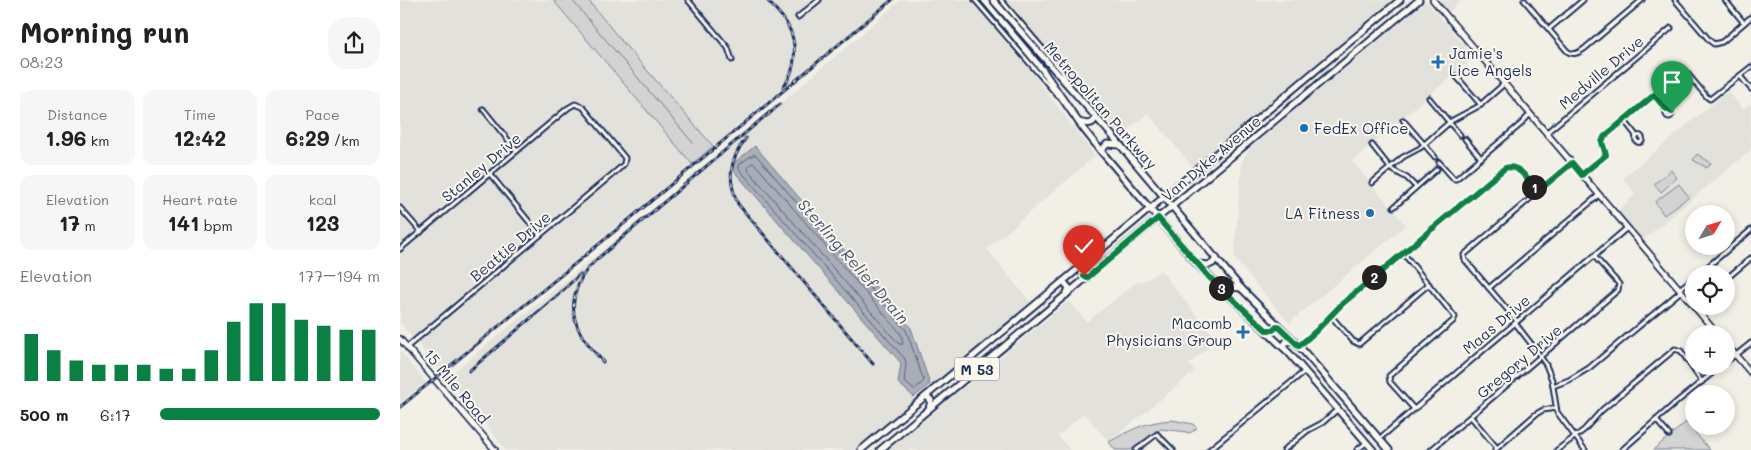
<!DOCTYPE html>
<meta charset="utf-8">
<style>
:root{--surface:#fff;--page:#f6f6f6;--text:#202124;--muted:#757577;--accent:#0b8043}
body{margin:0;font-family:Mali,sans-serif;background:var(--page);color:var(--text);height:100vh;display:flex;flex-direction:column;font-size:19px;white-space:nowrap}
*{box-sizing:border-box;margin:0}
p{font-size:16px;color:var(--muted)}
.icon{flex:none;width:28px;height:28px;fill:none;stroke:currentColor;stroke-width:2;stroke-linecap:round;stroke-linejoin:round}
.map{position:relative;flex:1;overflow:hidden}
.panel{display:flex;flex-direction:column;background:var(--surface);width:400px}
.panel>*{flex:none}
.needle{width:32px;rotate:52deg}
.tools{position:absolute;left:1285px;top:205px;display:grid;gap:10px}
.tools a{display:grid;place-items:center;width:50px;height:50px;border-radius:50%;background:var(--surface);box-shadow:0 2px 8px #0003;font-size:25px}
.pin{position:absolute;display:grid;place-items:center;width:42px;height:42px;color:#fff;margin:-51px -21px;border-radius:50% 50% 50% 0;rotate:-45deg;box-shadow:0 0 5px #0007}
.pin .icon{rotate:45deg}
.km{position:absolute;width:25px;height:25px;margin:-12px;border-radius:50%;background:#222;color:#fff;font-size:14px;line-height:25px;text-align:center}
.round{display:grid;place-items:center;flex:none;width:52px;height:52px;border-radius:20px;background:var(--page)}
.summary{display:flex;align-items:center;justify-content:space-between;height:85px;padding:0 20px}
h1{font-size:28px;font-weight:800;line-height:38px}
.figures{display:grid;grid-template-columns:repeat(3,1fr);gap:8px;height:85px;padding:5px 20px}
.figures div{display:grid;align-content:center;border-radius:12px;background:var(--page);text-align:center}
.figures b{font-size:21px;font-weight:800}
.figures small{font-size:14px;font-weight:400}
.figures p{font-size:14px}
.chart{height:140px;padding:10px 20px}
.chart p{display:flex;justify-content:space-between}
.chart svg{width:100%;height:90px;margin-top:5px;stroke:var(--accent);stroke-width:6}
ul{padding:0 20px;list-style:none;font-size:16px}
li{display:grid;grid-template-columns:80px 60px 1fr;align-items:center;height:38px}
li i{height:12px;border-radius:6px;background:var(--accent)}
main{display:flex;flex:1;min-height:0}
.map>svg:first-child{display:block}
.built{fill:#e2e1dc}
.green{fill:#d2d3d2;stroke:#768198}
.water{fill:#a9adb7;stroke:#707b93}
.lines{fill:none;stroke-linecap:round;stroke-linejoin:round}
.shore{stroke:#546182;stroke-width:1}
.stream{stroke:#707b93;stroke-width:1}
.street-casing{stroke:#1b2f5e;stroke-width:7}
.secondary-casing{stroke:#1b2f5e;stroke-width:8}
.primary-casing{stroke:#1b2f5e;stroke-width:9}
.street{stroke:#fbf7ec;stroke-width:3}
.secondary{stroke:#fbf7ec;stroke-width:4.5}
.primary{stroke:#fbf7ec;stroke-width:5}
.rail-casing{stroke:#1b2f5e;stroke-width:3}
.rail{stroke:#fbf7ec;stroke-width:1;stroke-dasharray:4;stroke-linecap:butt}
.route-casing{stroke:#fff;stroke-width:10}
.route{stroke:#0b8043;stroke-width:6}
.poi-dot{fill:#1f6fb2;stroke:#fbf7ec;stroke-width:2}
.labels{text-anchor:middle;dominant-baseline:central;stroke-width:4;stroke-linejoin:round;paint-order:stroke}
.shield{fill:#fbf7ec;stroke:#5e6b89;stroke-width:1}
.shield-label{font-size:14px;font-weight:bold;fill:#1b2f5e}
.poi-label{font-size:15px;fill:#1b2f5e;stroke:#fbf7ec;text-anchor:start}
.street-label{font-size:15px;fill:#1b2f5e;stroke:#fbf7ec}
.water-label{font-size:16px;font-style:italic;fill:#465579;stroke:#fbf7ec}
</style>
<main>
<section class="panel">
<div class="summary"><div><h1>Morning run</h1><p>08:23</p></div><a class="round"><svg class="icon" aria-label="share" viewBox="0 0 24 24"><path d="M12 15V3M7 8l5-5 5 5M5 13v7h14v-7"/></svg></a></div>
<div class="figures">
<div><p>Distance</p><b>1.96<small> km</small></b></div>
<div><p>Time</p><b>12:42</b></div>
<div><p>Pace</p><b>6:29<small> /km</small></b></div>
</div>
<div class="figures">
<div><p>Elevation</p><b>17<small> m</small></b></div>
<div><p>Heart rate</p><b>141<small> bpm</small></b></div>
<div><p>kcal</p><b>123</b></div>
</div>
<div class="chart"><p><span>Elevation</span>177–194 m</p>
<svg viewBox="0 0 160 44" preserveAspectRatio="none"><path d="M5 44V21M15 44V29M25 44V34M35 44V36M45 44V36M55 44V36M65 44V38M75 44V38M85 44V29M95 44V15M105 44V6M115 44V6M125 44V14M135 44V17M145 44V19M155 44V19"/></svg>
</div>
<ul>
<li><b>500 m</b>6:17<i style="width:100%"></i></li>
</ul>
</section>
<div class="map">
<svg width="1351" height="450" viewBox="0 0 1351 450">
<rect width="100%" height="100%" fill="#f2efe6"/>
<filter id="ink" filterUnits="userSpaceOnUse"><feTurbulence type="fractalNoise" baseFrequency=".02" numOctaves="2"/><feDisplacementMap in="SourceGraphic" scale="10" xChannelSelector="R" yChannelSelector="G"/><feConvolveMatrix kernelMatrix="1 2 1 2 8 2 1 2 1" color-interpolation-filters="sRGB"/></filter>
<g filter="url(#ink)">
<g class="built">
<path d="M0,0h153l139,164 -251,207 -41,-48z"/>
<path d="M188,0h301l-176,146 -94,-108z"/>
<path d="M501,0h69l60,70 65,86 -108,93 44,54 -177,147h-348l-59,-73 303,-247z"/>
<path d="M606,0h387l-200,167 -45,-54 -26,22z"/>
<path d="M1038,0h24l-14,12z"/>
<path d="M1026,1l48,56 -122,104 54,64 -117,98 -55,-65 8,-97 9,-14z"/>
<path d="M1328,91l15,18 8,-6v11l-1,1 1,2v33l-109,91 -25,-30 19,-17 -13,-16z"/>
<path d="M760,270l57,70 -28,24 6,7 -86,71 -25,-29 -26,23 12,14h-182l181,-149 18,21 47,-38 18,-7z"/>
<path d="M0,351l26,31 -26,21z"/>
</g>
<g class="green">
<path d="M153,0h35l31,38 94,108 -21,18z"/>
<path d="M1297,154l14,9 -4,5 -14,-8z"/>
<path d="M1271,170l6,8 -16,14 -7,-8z"/>
<path d="M1279,184l10,13 -25,18 -9,-13z"/>
<path d="M772,420l21,4 4,4 -7,5c-10,-3 -19,-2 -29,-4l-30,21h-16l-6,-8c23,-13 36,-20 63,-22z"/>
<path d="M1286,422l24,28h-57z"/>
</g>
<path class="water" d="M355,146l156,182 19,56 -16,13 -16,-14 3,-20 -168,-193 1,-7z"/>
<g class="lines">
<g class="shore">
<path d="M353,155h3l150,175 18,51 -9,8h-2l-9,-8 2,-18 -1,-4 -166,-190v-4z"/>
<path d="M352,163l3,1 136,158 10,12 2,10h-4l-151,-174v-3z"/>
</g>
<path class="stream" d="M172,0l121,143"/>
<g class="street-casing">
<g id="street">
<path d="M288,0l40,48 4,12"/>
<path d="M575,0l83,96"/>
<path d="M601,0l61,71 7,14"/>
<path d="M1124,0l43,51c6,5 11,2 17,-2l58,-49"/>
<path d="M1275,0l35,41 4,3 8,-2 29,-25"/>
<path d="M1325,0l19,23"/>
<path d="M398,17l21,-17"/>
<path d="M1149,29l34,-29"/>
<path d="M1056,76l25,29"/>
<path d="M1340,76l11,13"/>
<path d="M1254,95l11,14 1,4"/>
<path d="M1029,98l31,37"/>
<path d="M83,109l34,42"/>
<circle cx="1269" cy="114" r="3"/>
<path d="M1003,120l32,37"/>
<path d="M1224,120l11,14 1,4"/>
<path d="M1146,133l125,-105"/>
<circle cx="1239" cy="139" r="3.5"/>
<path d="M1065,139l16,19"/>
<path d="M972,145l19,24 16,9 9,9"/>
<path d="M1039,162l15,17h2l65,-55 9,-10"/>
<path d="M90,174l50,61"/>
<path d="M1182,175l24,-20 -4,-13 2,-5 77,-65h5l21,25 3,2 41,-32"/>
<path d="M972,183l31,-26 17,-9 31,-27 28,-15 25,-22"/>
<path d="M994,207l43,-38"/>
<path d="M0,208l21,24"/>
<path d="M0,249l168,-141 7,-4 8,3 42,51 -1,6 -4,4 -213,179"/>
<path d="M1003,253l52,64 -2,4 -64,55 1,6 24,27"/>
<path d="M1299,274l52,-44"/>
<path d="M1326,279l25,-21"/>
<path d="M1089,288l110,-93"/>
<path d="M1279,289l15,-11"/>
<path d="M930,315l23,26 6,3 70,-60"/>
<path d="M1117,321l-52,-61 -1,-5 108,-92"/>
<path d="M1115,323l21,27 10,15 6,15 5,32 28,38"/>
<path d="M899,346l17,-15 26,-27 163,-136c15,-5 24,14 32,24"/>
<path d="M1336,355l15,-12"/>
<path d="M1326,362l9,-7"/>
<path d="M1153,386l16,-6 20,-12 92,-77"/>
<path d="M1071,417l26,31"/>
<path d="M1256,420l13,15"/>
<path d="M979,439l248,-211"/>
<path d="M736,450l21,-16 16,16"/>
<path d="M809,450l96,-79"/>
<path d="M884,450l23,-19 15,-8 16,-14"/>
<path d="M957,450l9,-7"/>
<path d="M1031,450l187,-160 1,-6 -25,-28"/>
<path d="M1095,450l41,-36 7,-4 13,-2"/>
<path d="M1157,450l27,-20 18,-20 73,-61 6,2 21,31"/>
<path d="M1222,450l57,-50 42,-34"/>
</g>
</g>
<g class="secondary-casing">
<g id="secondary">
<path d="M1033,0l261,306"/>
<path d="M1294,306l23,28"/>
<path d="M0,339l95,111"/>
<path d="M1326,344l25,29"/>
</g>
</g>
<g class="primary-casing">
<g id="primary">
<path d="M584,0l58,69 40,58 19,24 96,113 28,28 64,61 84,97"/>
<path d="M593,0l117,133 131,155 58,58 90,104"/>
<path d="M679,122c7,2 14,4 17,-5"/>
<path d="M701,151l6,-7 13,1"/>
<path d="M798,264l11,1 4,-2 3,-6"/>
<path d="M685,265l-3,8 5,5"/>
<path d="M664,282l5,6 -3,7"/>
<path d="M825,292l5,-5 11,1"/>
<path d="M883,347l3,-5 8,-2"/>
<path d="M526,396l5,4 -2,9"/>
<path d="M461,450l539,-450"/>
<path d="M480,450l539,-450"/>
</g>
</g>
<use href="#street" class="street"/>
<use href="#secondary" class="secondary"/>
<use href="#primary" class="primary"/>
<g class="rail-casing">
<g id="rail">
<path d="M367,0c7,8 15,15 20,24 11,19 10,46 -4,63"/>
<path d="M367,116l13,-12"/>
<path d="M346,138c-17,23 -19,40 -8,66l135,160"/>
<path d="M203,362c-7,-9 -16,-18 -22,-28 -15,-26 -6,-55 15,-74l174,-148"/>
<path d="M69,371l89,-76 22,-21"/>
<path d="M0,407l226,-185 266,-222"/>
</g>
</g>
<use href="#rail" class="rail"/>
</g>
</g>
<g class="lines" filter="url(#ink)">
<g class="route-casing">
<path id="route" d="M684,276l3,2 71,-60 52,60 56,52h7l5,-4 21,20 17,-15 26,-27 163,-136c15,-5 24,14 32,24l35,-29 10,12 3,-3 21,-17 -4,-13 2,-5 50,-42 11,13 7,4"/>
</g>
<use href="#route" class="route"/>
</g>
<g class="poi-dot">
<path d="M1035.5 54.5h5v5h5v5h-5v5h-5v-5h-5v-5h5z"/>
<circle cx="904" cy="128" r="5"/>
<circle cx="970" cy="213" r="5"/>
<path d="M840.5 324.5h5v5h5v5h-5v5h-5v-5h-5v-5h5z"/>
</g>
<g class="labels">
<rect class="shield" x="554.5" y="357.5" width="45" height="23" rx="4"/>
<g class="shield-label">
<text x="577" y="369">M 53</text>
</g>
<g class="poi-label">
<text x="1049" y="53">Jamie's<tspan x="1049" dy="17">Lice Angels</tspan></text>
<text x="914" y="128">FedEx Office</text>
<text x="960" y="213" text-anchor="end">LA Fitness</text>
<text x="832" y="323" text-anchor="end">Macomb<tspan x="832" dy="17">Physicians Group</tspan></text>
</g>
<g class="street-label">
<text transform="translate(1201 72) rotate(-40)">Medville Drive</text>
<text transform="translate(701 105) rotate(49)">Metropolitan Parkway</text>
<text transform="translate(811 158) rotate(-40)">Van Dyke Avenue</text>
<text transform="translate(81 167) rotate(-40)">Stanley Drive</text>
<text transform="translate(110 246) rotate(-40)">Beattie Drive</text>
<text transform="translate(1096 324) rotate(-40)">Maas Drive</text>
<text transform="translate(1119 361) rotate(-40)">Gregory Drive</text>
<text transform="translate(57 386) rotate(50)">15 Mile Road</text>
</g>
<g class="water-label">
<text transform="translate(454 261) rotate(49)">Sterling Relief Drain</text>
</g>
</g>
</svg>
<div class="tools">
<a><svg class="needle" viewBox="-14 -14 28 28"><path d="M0-13l5 13h-10z" fill="#e53935"/><path d="M0 13l5-13h-10z" fill="#757577"/></svg></a>
<a><svg class="icon" aria-label="locate" viewBox="0 0 24 24"><circle cx="12" cy="12" r="6"/><path d="M12 2v4M12 18v4M2 12h4M18 12h4"/></svg></a>
<a>+</a>
<a>−</a>
</div>
<div class="pin" style="left:1272px;top:112px;background:#1e9e55"><svg class="icon" aria-label="arrive" viewBox="0 0 24 24"><path d="M6 21V4h12l-3 4 3 4H6"/></svg></div>
<div class="pin" style="left:684px;top:276px;background:#d93025"><svg class="icon" aria-label="check" viewBox="0 0 24 24"><path d="M5 12l5 5 9-10"/></svg></div>
<b class="km" style="left:1134px;top:187px">1</b>
<b class="km" style="left:974px;top:277px">2</b>
<b class="km" style="left:821px;top:288px">3</b>
</div>
</main>
